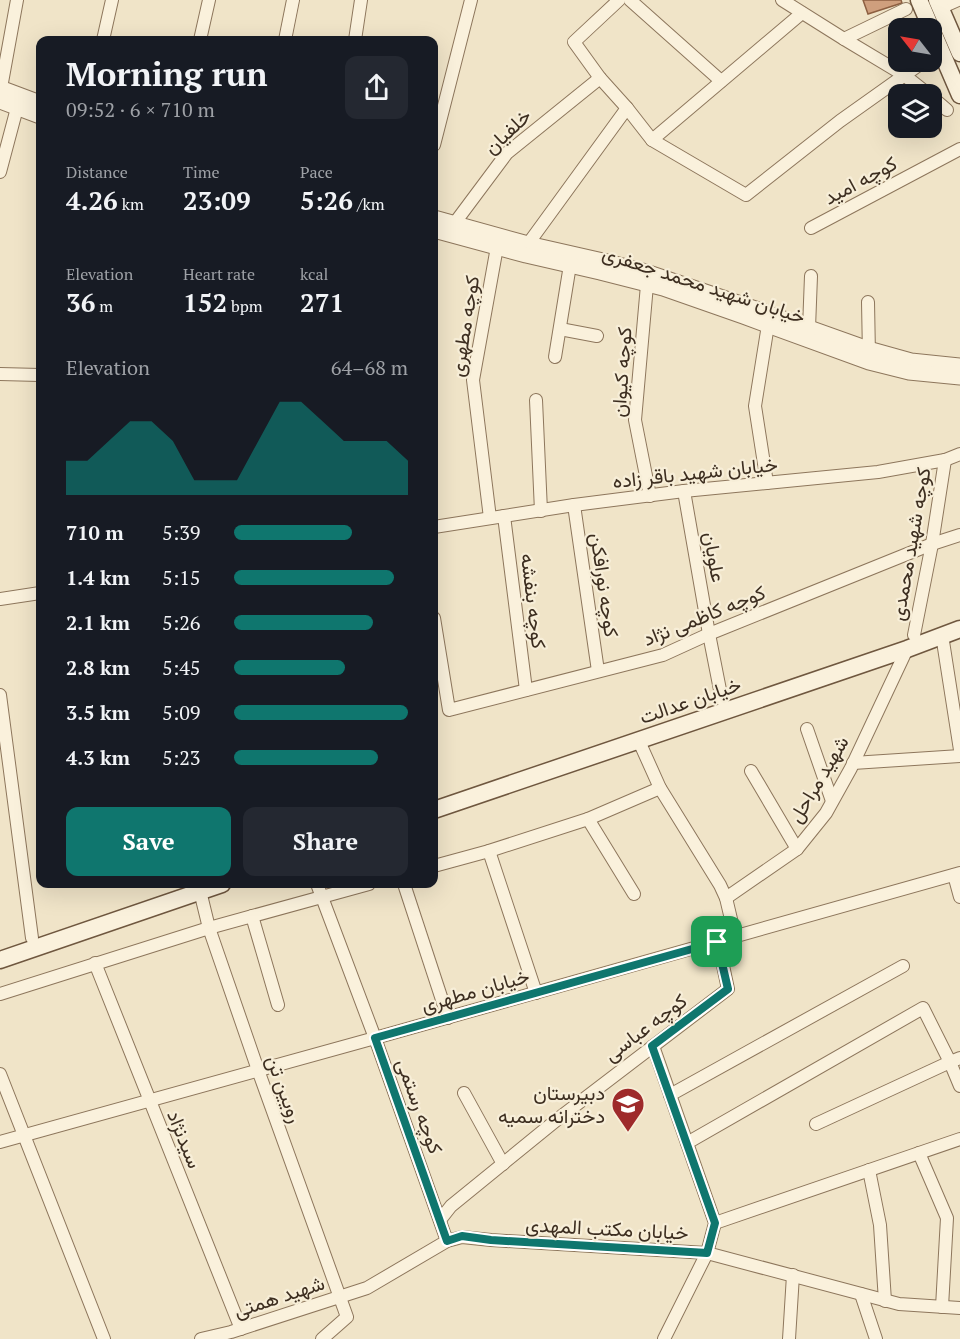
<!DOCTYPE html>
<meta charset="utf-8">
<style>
:root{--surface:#171b24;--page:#242831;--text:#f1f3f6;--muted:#9ea1a6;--accent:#0f766e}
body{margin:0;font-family:"PT Serif",Vazirmatn,serif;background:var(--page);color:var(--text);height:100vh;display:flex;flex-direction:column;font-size:22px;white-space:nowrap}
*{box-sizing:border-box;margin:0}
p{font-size:20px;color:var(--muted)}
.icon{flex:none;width:33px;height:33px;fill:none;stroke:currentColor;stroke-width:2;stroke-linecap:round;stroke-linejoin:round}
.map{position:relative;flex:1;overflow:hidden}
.side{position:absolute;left:36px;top:36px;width:402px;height:852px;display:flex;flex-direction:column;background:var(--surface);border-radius:12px;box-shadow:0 6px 24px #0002}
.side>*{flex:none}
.needle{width:39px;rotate:301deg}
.fabs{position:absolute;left:888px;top:18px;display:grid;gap:12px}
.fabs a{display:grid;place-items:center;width:54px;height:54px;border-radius:12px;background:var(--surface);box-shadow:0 6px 24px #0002;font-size:30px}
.pin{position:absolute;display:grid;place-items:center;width:51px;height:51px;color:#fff;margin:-26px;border-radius:12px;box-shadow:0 3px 9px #0006}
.round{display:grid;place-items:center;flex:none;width:63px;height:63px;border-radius:12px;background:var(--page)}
.summary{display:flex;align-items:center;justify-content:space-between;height:102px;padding:0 30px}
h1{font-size:33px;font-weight:700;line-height:45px}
.metrics{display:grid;grid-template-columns:repeat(3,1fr);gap:9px;height:102px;padding:6px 30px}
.metrics div{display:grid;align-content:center}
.metrics b{font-size:26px;font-weight:700}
.metrics small{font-size:16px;font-weight:400}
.metrics p{font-size:16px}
.chart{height:168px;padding:12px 30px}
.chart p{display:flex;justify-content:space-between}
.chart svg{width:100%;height:108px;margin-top:6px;fill:var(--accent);opacity:.7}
.cta{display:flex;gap:12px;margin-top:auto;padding:12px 30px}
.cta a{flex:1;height:69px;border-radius:12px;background:var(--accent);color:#fff;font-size:24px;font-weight:700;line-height:69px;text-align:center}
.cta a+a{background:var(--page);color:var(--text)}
ul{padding:0 30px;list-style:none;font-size:20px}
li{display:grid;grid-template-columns:96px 72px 1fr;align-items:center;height:45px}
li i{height:15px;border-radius:8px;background:var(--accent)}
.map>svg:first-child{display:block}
.building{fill:#cf9f7d;stroke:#8d5f41;stroke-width:1.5}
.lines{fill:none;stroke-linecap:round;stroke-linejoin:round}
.minor-casing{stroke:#8d765c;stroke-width:14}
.tertiary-casing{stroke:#8d765c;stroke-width:17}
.secondary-casing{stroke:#6f573f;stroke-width:19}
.minor{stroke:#faf1dc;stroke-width:12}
.tertiary{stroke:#faf1dc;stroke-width:15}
.secondary{stroke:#faf1dc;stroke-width:16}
.route-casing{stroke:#fff;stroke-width:12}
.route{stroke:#0f766e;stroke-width:8}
.labels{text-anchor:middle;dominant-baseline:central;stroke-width:4.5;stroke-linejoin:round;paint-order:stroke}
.street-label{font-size:20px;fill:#3d2e20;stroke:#f7eed8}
.poi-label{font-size:20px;fill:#3d2e20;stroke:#f7eed8;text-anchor:end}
</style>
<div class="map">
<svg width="960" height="1339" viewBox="0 0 960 1339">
<rect width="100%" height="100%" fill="#f0e4c8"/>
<path class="building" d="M863,0h38l1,3 -34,11z"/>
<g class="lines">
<g class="minor-casing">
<g id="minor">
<path d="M619,0l-45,42 26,36 27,30 25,32 94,55 94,-74 83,-59"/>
<path d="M630,0l91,81"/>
<path d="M782,0l62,39 60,36 24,19"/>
<path d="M940,8l18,-8"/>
<path d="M844,39l62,-30"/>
<path d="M103,40l9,-40"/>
<path d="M200,40l9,-40"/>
<path d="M285,40l8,-40"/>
<path d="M355,40l6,-40"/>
<path d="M1,88l16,-88"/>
<path d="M932,97l15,13"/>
<path d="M652,140l150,-127"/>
<path d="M434,145l37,-145"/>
<path d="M0,172l17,-64"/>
<path d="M454,224l53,-71 93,-75"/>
<path d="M811,228l149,-79"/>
<path d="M528,244l99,-136"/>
<path d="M647,285l-12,135 15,76"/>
<path d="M868,302l1,53"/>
<path d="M809,328l2,-52"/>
<path d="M560,329l37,7"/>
<path d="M555,357l15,-92"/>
<path d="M0,374l40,1"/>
<path d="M536,400l5,111"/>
<path d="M767,483l-12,-77 13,-81"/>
<path d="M684,491l25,143 13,66"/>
<path d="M574,505l24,166"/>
<path d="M504,516l22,174"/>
<path d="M490,518l-17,-138 24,-133"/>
<path d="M434,527l140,-22 110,-14 194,-19 67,-12 15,-6"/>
<path d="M0,599l40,-6"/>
<path d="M434,618l15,92 214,-55 46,-21 223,-90 28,-9"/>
<path d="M914,635l18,-91 13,-84"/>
<path d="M942,635l18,115"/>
<path d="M0,695l32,243"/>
<path d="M807,729l25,72"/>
<path d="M638,739l22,49 60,97 6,13 9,38"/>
<path d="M853,763l107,-7"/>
<path d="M751,771l46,78"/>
<path d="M588,819l46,75"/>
<path d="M489,851l47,142"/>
<path d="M434,866l55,-15 99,-32 72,-31"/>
<path d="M954,875l6,22"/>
<path d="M317,884l58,154 72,203"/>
<path d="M404,884l44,134"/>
<path d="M200,891l9,37 49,142 89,247 -25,22"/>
<path d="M726,898l71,-49 29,-36 25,-45 56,-119"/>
<path d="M252,916l26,89"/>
<path d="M95,963l146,366"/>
<path d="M0,994l209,-66 160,-44"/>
<path d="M653,1046l62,177 -8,30 -43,86"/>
<path d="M0,1074l104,265"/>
<path d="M464,1093l39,71"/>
<path d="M670,1095l233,-129"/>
<path d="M816,1124l134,-62 10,-4"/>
<path d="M0,1142l375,-104 585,-165"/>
<path d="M687,1143l236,-135 27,54 10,24"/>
<path d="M919,1153l28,65 -5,89"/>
<path d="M869,1170l11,55 5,76"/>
<path d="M440,1220l11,-14 108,-88 169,-129 -10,-47"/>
<path d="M715,1223l245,-84"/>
<path d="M861,1294l15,45"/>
<path d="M201,1339l30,-7 136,-44 80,-47 15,-4 29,3 216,13 192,51 61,4"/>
<path d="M789,1339l4,-64"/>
</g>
</g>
<g class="tertiary-casing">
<g id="tertiary">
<path d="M0,88l40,15"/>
<path d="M0,101l40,15"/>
<path d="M434,218l94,26 75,17 43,11 101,34 121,43 43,12 49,5"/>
<path d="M434,230l92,25 74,17 63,16 80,28 126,46 40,10 51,5"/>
</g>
</g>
<g class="secondary-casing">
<g id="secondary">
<path d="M919,0l41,95"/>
<path d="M937,0l23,53"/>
<path d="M434,810l473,-161 53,-20"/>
<path d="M0,960l222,-76"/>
</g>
</g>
<use href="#minor" class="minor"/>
<use href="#tertiary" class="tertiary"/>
<use href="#secondary" class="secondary"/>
</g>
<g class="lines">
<g class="route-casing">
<path id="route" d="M717,942l11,47 -76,57 63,177 -8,30 -216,-13 -29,-4 -15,5 -72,-203z"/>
</g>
<use href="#route" class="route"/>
</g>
<defs>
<g id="school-pin" transform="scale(1.725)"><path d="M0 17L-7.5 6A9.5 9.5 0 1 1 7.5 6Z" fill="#9e2a2b" stroke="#f7eed8"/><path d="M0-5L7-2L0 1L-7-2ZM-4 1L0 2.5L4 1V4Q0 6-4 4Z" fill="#fff"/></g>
</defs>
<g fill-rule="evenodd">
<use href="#school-pin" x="628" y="1104"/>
</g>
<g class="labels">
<g class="street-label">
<text transform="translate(507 131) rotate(-43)">خلفیان</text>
<text transform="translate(860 180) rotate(-28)">کوچه امید</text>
<text transform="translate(704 284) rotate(18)">خیابان شهید محمد جعفری</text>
<text transform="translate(464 326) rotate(-81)">کوچه مطهری</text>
<text transform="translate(621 372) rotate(-86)">کوچه کیوان</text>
<text transform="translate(695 472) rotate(-6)">خیابان شهید باقر زاده</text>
<text transform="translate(910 544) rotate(-80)">کوچه شهید محمدی</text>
<text transform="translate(715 557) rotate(80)">علویان</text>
<text transform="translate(605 585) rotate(82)">کوچه نورافکن</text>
<text transform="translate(534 601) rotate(83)">کوچه بنفشه</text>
<text transform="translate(704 615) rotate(-22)">کوچه کاظمی نژاد</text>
<text transform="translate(690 700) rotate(-19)">خیابان عدالت</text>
<text transform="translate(818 779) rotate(-59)">شهید مراحل</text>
<text transform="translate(475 990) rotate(-16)">خیابان مطهری</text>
<text transform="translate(645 1027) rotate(-37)">کوچه عباسی</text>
<text transform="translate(285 1089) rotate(70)">رویین تن</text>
<text transform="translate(420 1106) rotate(70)">کوچه رستمی</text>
<text transform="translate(185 1139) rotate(68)">سیدنژاد</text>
<text transform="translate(607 1228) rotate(3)">خیابان مکتب المهدی</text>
<text transform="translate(279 1296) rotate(-18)">شهید همتی</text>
</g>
<g class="poi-label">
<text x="605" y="1092">دبیرستان<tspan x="605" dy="23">دخترانه سمیه</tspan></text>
</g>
</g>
</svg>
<div class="fabs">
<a><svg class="needle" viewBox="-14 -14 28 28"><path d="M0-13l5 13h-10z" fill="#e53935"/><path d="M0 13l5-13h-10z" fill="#9ea1a6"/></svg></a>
<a><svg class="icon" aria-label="layers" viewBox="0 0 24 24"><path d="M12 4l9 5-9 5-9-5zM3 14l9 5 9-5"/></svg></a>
</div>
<div class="pin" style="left:717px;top:942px;background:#1e9e55"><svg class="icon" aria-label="arrive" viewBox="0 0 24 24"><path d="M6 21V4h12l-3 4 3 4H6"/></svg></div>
<section class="side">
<div class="summary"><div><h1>Morning run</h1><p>09:52 · 6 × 710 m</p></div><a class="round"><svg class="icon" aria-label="share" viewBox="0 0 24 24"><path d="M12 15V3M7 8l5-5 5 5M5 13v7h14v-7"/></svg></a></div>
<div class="metrics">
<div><p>Distance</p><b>4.26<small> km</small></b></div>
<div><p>Time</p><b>23:09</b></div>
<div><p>Pace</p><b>5:26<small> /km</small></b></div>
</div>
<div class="metrics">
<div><p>Elevation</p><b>36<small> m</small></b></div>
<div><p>Heart rate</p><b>152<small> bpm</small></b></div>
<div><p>kcal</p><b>271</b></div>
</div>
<div class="chart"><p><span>Elevation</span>64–68 m</p>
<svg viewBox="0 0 160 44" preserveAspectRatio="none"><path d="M0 44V30L10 30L20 22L30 14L40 14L50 22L60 38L70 38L80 38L90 22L100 6L110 6L120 14L130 22L140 22L150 22L160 30V44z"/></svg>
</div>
<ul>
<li><b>710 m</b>5:39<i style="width:68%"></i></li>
<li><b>1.4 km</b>5:15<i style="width:92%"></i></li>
<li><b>2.1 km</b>5:26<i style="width:80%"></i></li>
<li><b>2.8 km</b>5:45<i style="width:64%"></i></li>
<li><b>3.5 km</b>5:09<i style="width:100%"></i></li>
<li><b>4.3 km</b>5:23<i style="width:83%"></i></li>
</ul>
<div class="cta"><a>Save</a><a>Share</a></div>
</section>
</div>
